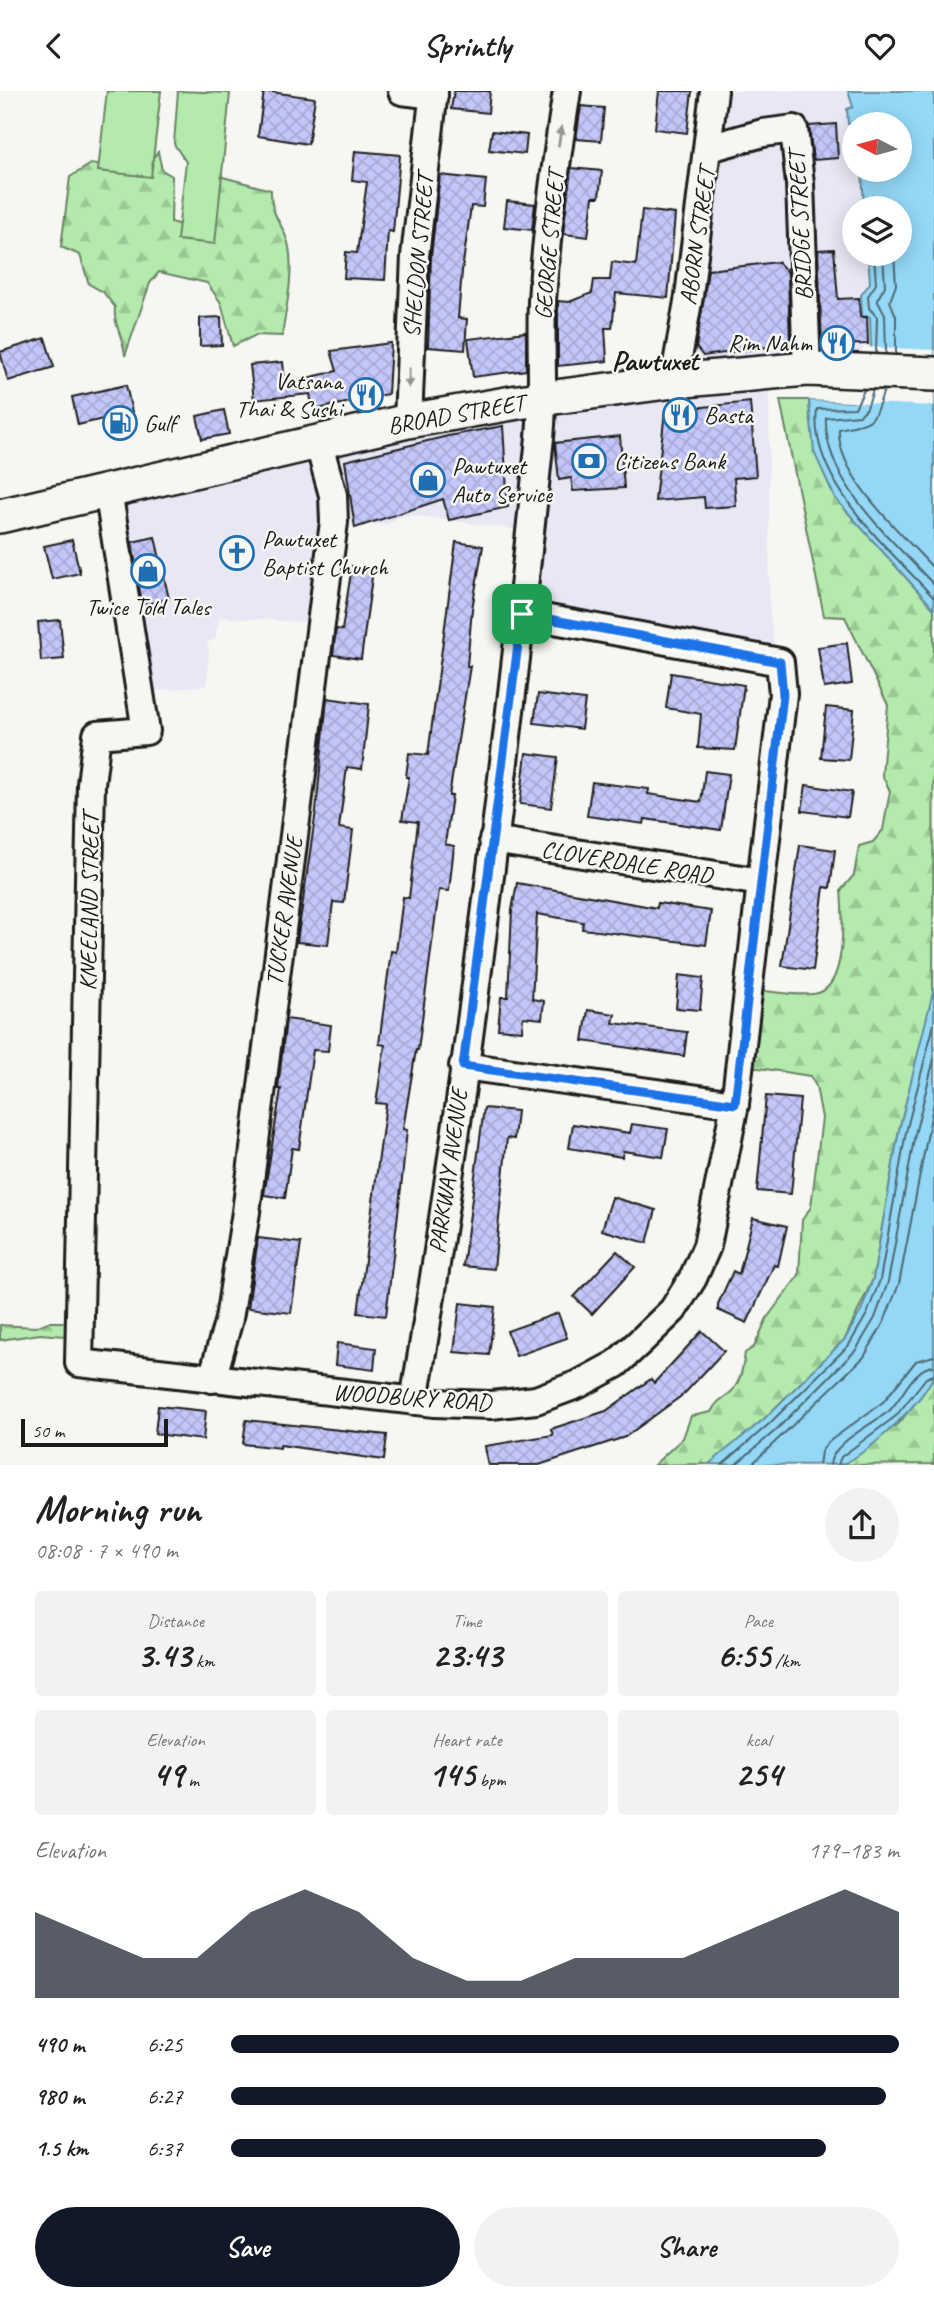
<!DOCTYPE html>
<meta charset="utf-8">
<style>
:root{--surface:#fff;--page:#f2f2f2;--text:#222;--muted:#767676;--accent:#111827}
body{margin:0;font-family:Caveat,sans-serif;background:var(--page);color:var(--text);height:100vh;display:flex;flex-direction:column;font-size:26px;white-space:nowrap}
*{box-sizing:border-box;margin:0}
p{font-size:23px;color:var(--muted)}
.icon{flex:none;width:38px;height:38px;fill:none;stroke:currentColor;stroke-width:2;stroke-linecap:round;stroke-linejoin:round}
.map{position:relative;height:1374px;overflow:hidden}
.panel{display:flex;flex-direction:column;background:var(--surface);flex:1}
.panel>*{flex:none}
.needle{width:46px;rotate:276deg}
.tools{position:absolute;left:842px;top:21px;display:grid;gap:14px}
.tools a{display:grid;place-items:center;width:70px;height:70px;border-radius:50%;background:var(--surface);box-shadow:0 4px 18px #0003;font-size:35px}
.scale{position:absolute;left:21px;bottom:18px;width:147px;box-sizing:border-box;padding-left:7px;border:4px solid #1c1c1c;border-top:0;font-size:19px;line-height:24px;white-space:nowrap;color:#1c1c1c;-webkit-text-stroke:5px #f6f6f2;paint-order:stroke}
.pin{position:absolute;display:grid;place-items:center;width:60px;height:60px;color:#fff;margin:-30px;border-radius:14px;box-shadow:0 4px 10px #0006}
.round{display:grid;place-items:center;flex:none;width:74px;height:74px;border-radius:37px;background:var(--page)}
.headline{display:flex;align-items:center;justify-content:space-between;height:119px;padding:0 35px}
h1{font-size:38px;font-weight:600;line-height:52px}
.stats{display:grid;grid-template-columns:repeat(3,1fr);gap:10px;height:119px;padding:7px 35px}
.stats div{display:grid;align-content:center;border-radius:7px;background:var(--page);text-align:center}
.stats b{font-size:35px;font-weight:600}
.stats small{font-size:19px;font-weight:400}
.stats p{font-size:19px}
.chart{height:196px;padding:14px 35px}
.chart p{display:flex;justify-content:space-between}
.chart svg{width:100%;height:126px;margin-top:7px;fill:var(--accent);opacity:.7}
.button{display:flex;gap:14px;margin-top:auto;padding:14px 35px}
.button a{flex:1;height:80px;border-radius:42px;background:var(--accent);color:#fff;font-size:28px;font-weight:600;line-height:80px;text-align:center}
.button a+a{background:var(--page);color:var(--text)}
ul{padding:0 35px;list-style:none;font-size:23px}
li{display:grid;grid-template-columns:112px 84px 1fr;align-items:center;height:52px}
li i{height:18px;border-radius:9px;background:var(--accent)}
header{display:flex;justify-content:space-between;align-items:center;height:91px;padding:0 35px;background:var(--surface);font-size:32px;font-weight:600}
.map>svg:first-child{display:block}
.built{fill:#e7e8f4}
.forest{fill:url(#forest-firs);stroke:#688364;stroke-width:2}
.green{fill:#b4eaad;stroke:#688364;stroke-width:2}
.water{fill:#94d8f6;stroke:#648d9f;stroke-width:2}
.pier{fill:#f6f6f2}
.lines{fill:none;stroke-linecap:round;stroke-linejoin:round}
.shore{stroke:#4c6773;stroke-width:2}
.building{fill:url(#building-cross-hatch);stroke:#1c1c1c;stroke-width:2}
.minor-casing{stroke:#1c1c1c;stroke-width:32}
.major-casing{stroke:#1c1c1c;stroke-width:38}
.minor{stroke:#f6f6f2;stroke-width:26}
.major{stroke:#f6f6f2;stroke-width:33}
.oneway{fill:#949492}
.route-casing{stroke:#fff;stroke-width:14}
.route{stroke:#1a73e8;stroke-width:9}
.labels{text-anchor:middle;dominant-baseline:central;stroke-width:5;stroke-linejoin:round;paint-order:stroke}
.street-label{font-size:24px;fill:#1c1c1c;stroke:#f6f6f2}
.poi-label{font-size:24px;fill:#1c1c1c;stroke:#f6f6f2;text-anchor:start}
.quarter-label{font-size:28px;font-weight:bold;fill:#1c1c1c;stroke:#f6f6f2}
</style>
<header><svg class="icon" aria-label="back" viewBox="0 0 24 24"><path d="M15 5l-7 7 7 7"/></svg>Sprintly<svg class="icon" aria-label="heart" viewBox="0 0 24 24"><path d="M12 20l-8-8c-3-5 5-10 8-4 3-6 11-1 8 4z"/></svg></header>
<div class="map">
<svg width="934" height="1374" viewBox="0 0 934 1374">
<defs>
<pattern id="forest-firs" width="22" height="20" patternUnits="userSpaceOnUse" patternTransform="scale(1.75)"><rect width="22" height="20" fill="#b4eaad"/><path d="M5 1l3.5 6h-7zM16 11l3.5 6h-7z" fill="#9ac894"/></pattern>
<pattern id="building-cross-hatch" width="8" height="8" patternUnits="userSpaceOnUse" patternTransform="scale(1.75)"><rect width="8" height="8" fill="#c3c6f8"/><path d="M0 0l8 8M0 8l8-8" fill="none" stroke="#a7aad4"/></pattern>
</defs>
<rect width="100%" height="100%" fill="#f6f6f2"/>
<filter id="ink" filterUnits="userSpaceOnUse"><feTurbulence type="fractalNoise" baseFrequency=".0143" numOctaves="2"/><feDisplacementMap in="SourceGraphic" scale="14" xChannelSelector="R" yChannelSelector="G"/><feConvolveMatrix kernelMatrix="1 2 1 2 8 2 1 2 1" color-interpolation-filters="sRGB"/></filter>
<g filter="url(#ink)">
<path class="built" d="M712,0h136l5,16 -5,17 10,-1 -4,1v46h8l2,38h-10v46h14l2,30 -9,11 1,21 8,1 1,30h-9l1,10 -94,17v231l6,51 -254,-41 6,-84 -116,-16 -12,2 -13,8 -53,-3 -15,101 -98,-6 -5,22 -9,4 3,6 -2,36 -54,6 -5,-4 -36,-200 556,-106z"/>
<g class="forest">
<path d="M158,61l4,18 10,6 -1,46 17,5 31,-51 52,14c-1,28 13,32 18,57 5,28 -3,61 -7,89l-26,-1 -23,11 -12,-43 -14,-20 -48,-11 -9,11 -25,73c-1,-19 -12,-30 -10,-49l-12,-15 -14,-8 -9,-29 -19,-8 9,-70 21,-13c25,5 49,10 67,-12z"/>
<path d="M780,309h29l1,18 25,80 99,111 -1,390 -34,131 -26,149 -28,60 -81,80 -50,42 -5,3 -55,1 29,-27 8,-22 20,-4c7,-13 11,-12 20,-20 10,-10 12,-26 14,-39l9,-6 13,-29 32,-43 3,-55 9,-13 11,-89 -6,-32 -6,-10 -71,-11 9,-76c21,2 44,7 65,5 35,-2 30,-78 28,-104l13,-15 5,-29 14,-4 10,-12 7,-39 -8,-16 6,-70 -43,-88 -21,-1z"/>
<path d="M48,1231h41v16l-49,-4 -40,6v-15l36,2z"/>
<path d="M934,1284v89l-92,1 59,-44z"/>
</g>
<g class="green">
<path d="M107,0h54l-10,86 -53,-6z"/>
<path d="M178,0l52,2 -15,151 -38,-4 9,-78 -12,-18z"/>
</g>
<g class="water">
<path d="M848,0h86v518l-99,-111 -21,-46 -5,-52 44,2 18,-55 -1,-30 -8,-1 -1,-21 9,-12 -2,-29h32v-46h-36l-2,-38h38v-46h-52l-1,-15 6,-2z"/>
<path d="M934,897v387c-12,28 -63,76 -91,89 -13,1 -112,1 -134,0l55,-45 81,-80 16,-28 12,-32 26,-149z"/>
</g>
<path class="pier" d="M867,256l67,3v56l-125,-6v-4l41,2z"/>
<g class="lines">
<g class="shore">
<path d="M874,163l2,30 -8,12 1,12 8,9 -1,36"/>
<path d="M883,163l2,32 -8,14 8,15 1,39"/>
<path d="M894,163l2,31 -6,16 6,15v38"/>
<path d="M864,299l-9,18 -38,1c-9,72 73,140 117,189"/>
<path d="M873,299l-6,18 -7,7 -34,3c-3,64 68,123 108,167"/>
<path d="M884,299c-12,37 -11,31 -45,39 -3,48 65,106 95,140"/>
<path d="M722,1374l47,-41 80,-79 18,-31 13,-34 26,-148 28,-108"/>
<path d="M735,1374l40,-34 81,-81 19,-32 13,-36 27,-148 19,-75"/>
<path d="M751,1374l113,-108 20,-35 15,-38 35,-183"/>
<path d="M819,1374l2,-13 6,-9 56,-41 33,-41 18,-5"/>
<path d="M830,1374c1,-22 43,-41 59,-54 14,-13 24,-44 45,-45"/>
<path d="M838,1374l3,-8 55,-41 30,-38 8,-3"/>
</g>
</g>
<g class="building">
<path d="M264,0l51,7 -7,46 -50,-8z"/>
<path d="M454,0h36l-2,22 -37,-4z"/>
<path d="M659,0h33l-5,42 -32,-4z"/>
<path d="M581,15l23,2 -3,33 -25,-2z"/>
<path d="M836,33l2,34 -25,2 -4,-34z"/>
<path d="M492,40l35,4 -2,19 -36,-4z"/>
<path d="M355,60l45,4 -7,77 -5,-1 -3,49 -41,-2 2,-26 11,1 10,-71 -15,-2z"/>
<path d="M571,77l31,3 -3,26h-6l-5,40 -25,-3z"/>
<path d="M440,84l46,5 -3,27 -12,-1 -9,65 -4,47 9,1 -2,31 -37,-3 3,-90z"/>
<path d="M507,110l28,3 -3,26 -28,-3z"/>
<path d="M642,119l33,4 -7,84 -52,-5 -4,35h-7l2,33 -49,5v-65l11,1 23,-9 2,-13h16l2,-18 24,3z"/>
<path d="M834,158l4,50 21,-1 1,19h7l1,27 -46,1 -4,-95z"/>
<path d="M778,171l10,11 2,71 -87,12 -7,-9 12,-77z"/>
<path d="M221,226l1,28 -22,1v-28z"/>
<path d="M526,241v38l-53,7 -5,-38z"/>
<path d="M45,247l9,29 -46,14 -8,-29z"/>
<path d="M391,252l-3,51 -75,16 -3,-16 -56,6 -4,-35 33,-3 2,21 52,-12 -6,-20z"/>
<path d="M126,294l6,27 -54,13 -6,-28z"/>
<path d="M750,311l6,74 -22,2 2,28 -31,2 -1,-11 -49,4 10,-90z"/>
<path d="M224,319l5,24 -27,5 -5,-23z"/>
<path d="M503,335l5,81 -59,13 -6,-21 -88,29 -10,-67 103,-25z"/>
<path d="M620,345l4,52 -51,3 -2,-13 -12,2 -4,-37z"/>
<path d="M155,446l14,62 -27,6 -10,-63z"/>
<path d="M72,449l8,33 -28,6 -8,-33z"/>
<path d="M456,451l27,4 -11,63 -5,57h3l-21,130h3l-7,48 9,2 -5,45 -10,-1 -21,160h-2l-13,79 4,1 -5,49 -16,137 -28,-3 28,-209 -10,-1 9,-58 -6,-1 12,-93 5,1 7,-55 6,1 9,-76 -16,-2 7,-43h-3l3,-24 19,2z"/>
<path d="M352,475l21,4 -12,89 -28,-4 3,-26 6,1z"/>
<path d="M60,529l4,39 -23,2 -3,-39z"/>
<path d="M847,552l5,41 -28,4 -6,-41z"/>
<path d="M671,582l73,12 -9,65 -37,-2 3,-34 -35,-6z"/>
<path d="M538,603l47,6 -4,29 -47,-6z"/>
<path d="M327,607l42,6 -7,65 -15,-2 -8,61 14,2 -9,73 -11,-1 -5,43 -31,-3 19,-131z"/>
<path d="M826,616l28,3 -5,50 -28,-2z"/>
<path d="M526,662l32,4 -7,51 -31,-4z"/>
<path d="M705,680l24,3 -8,56 -76,-11 -1,5 -57,-8 5,-34 57,7 -1,5 53,8z"/>
<path d="M806,694l46,7 -4,25 -46,-6z"/>
<path d="M800,754l35,5 -5,38 -6,-1 -11,83 -31,-4z"/>
<path d="M517,792l140,25 1,-5 53,8 -5,34 -124,-16 1,-7 -46,-8 -5,85 12,2 -2,18 -19,-2 -1,14 -24,-2 3,-32h7l4,-87z"/>
<path d="M679,884l24,3 -3,32 -24,-2z"/>
<path d="M588,919l27,4 -2,9 74,9 -3,24 -101,-15z"/>
<path d="M286,928l45,6 -3,26 -15,-1 -14,99 -7,-1 -7,50 -21,-3 17,-106h-3z"/>
<path d="M766,1005l34,3 -9,95 -34,-3z"/>
<path d="M484,1017l33,3 -3,28 -7,-1 -13,131 -31,-3z"/>
<path d="M573,1033l57,9 2,-9 36,5 -5,28 -40,-6 -1,6 -53,-9z"/>
<path d="M612,1106l44,13 -9,33 -45,-13z"/>
<path d="M753,1127l34,8 -9,40 -4,-1 -27,58 -29,-13v-6l15,-33 6,3z"/>
<path d="M258,1147l43,5 -10,70 -43,-5z"/>
<path d="M617,1160l18,16 -43,47 -18,-17z"/>
<path d="M460,1212l35,4 -6,48 -35,-3z"/>
<path d="M558,1222l9,25 -51,18 -9,-25z"/>
<path d="M702,1240l22,20 -40,43 -59,43 -86,28h-51l-3,-19 68,-11 -2,-6 55,-18 45,-32 3,4z"/>
<path d="M337,1252l39,5 -2,22 -39,-5z"/>
<path d="M158,1315l48,5 -3,29 -48,-6z"/>
<path d="M246,1329l141,15 -3,25 -104,-15v3l-37,-4z"/>
</g>
<g class="lines">
<g class="minor-casing">
<g id="minor">
<path d="M402,0l32,4"/>
<path d="M709,57l54,-15 31,-4 6,55 7,185"/>
<path d="M674,290l15,-85 25,-205"/>
<path d="M408,330l7,-165 19,-165"/>
<path d="M108,399l38,241 -49,4 -6,49 -12,579 356,40 56,2 45,-5 43,-16 37,-20 28,-26 29,-28 20,-32 14,-32 28,-142 48,-410 -3,-32 -258,-48"/>
<path d="M493,749l268,42"/>
<path d="M463,975l272,38"/>
<path d="M212,1288l17,-60 17,-107 88,-690 -1,-27 -15,-54"/>
<path d="M414,1310c53,-316 92,-636 125,-954 6,-49 1,-96 3,-145 4,-71 14,-141 25,-211"/>
</g>
</g>
<g class="major-casing">
<path id="major" d="M0,425l408,-95 110,-19 156,-21 133,-12 127,5"/>
</g>
<use href="#minor" class="minor"/>
<use href="#major" class="major"/>
</g>
<defs><path id="oneway-solid" d="M-6-.8H1V-3.2L6.5 0L1 3.2V.8H-6Z" transform="scale(1.75)"/></defs>
<g class="oneway">
<use href="#oneway-solid" transform="translate(560 45) rotate(-81)"/>
<use href="#oneway-solid" transform="translate(409 287) rotate(91)"/>
</g>
</g>
<g class="lines" filter="url(#ink)">
<g class="route-casing">
<path id="route" d="M522,523l258,48 3,33 -48,409 -272,-38z"/>
</g>
<use href="#route" class="route"/>
</g>
<defs>
<g id="restaurant-ring" transform="scale(1.75)"><circle r="9.5" fill="#f6f6f2" stroke="#1f6fb2" stroke-width="1.5"/><path d="M-5-6h1v4h1v-4h1v4h1v-4h1v5L-1.5 .5V6h-2V.5L-5-1ZM5-6V6H3V1.5H1.5Q1.5-4 5-6Z" fill="#1f6fb2"/></g>
<g id="fuel-ring" transform="scale(1.75)"><circle r="9.5" fill="#f6f6f2" stroke="#1f6fb2" stroke-width="1.5"/><path d="M-5.5-6h7V0h2V4h1.3V-2.5L3-4.5l.8-.8L6-3V5H2.5V1h-1V6h-7ZM-4.2-4.7v3.2H.2V-4.7Z" fill="#1f6fb2"/></g>
<g id="bank-ring" transform="scale(1.75)"><circle r="9.5" fill="#f6f6f2" stroke="#1f6fb2" stroke-width="1.5"/><path d="M-6-4H6V4H-6ZM0-2.3a2.3 2.3 0 1 0 0 4.6a2.3 2.3 0 1 0 0-4.6Z" fill="#1f6fb2"/></g>
<g id="shop-ring" transform="scale(1.75)"><circle r="9.5" fill="#f6f6f2" stroke="#1f6fb2" stroke-width="1.5"/><path d="M-5-2.5h2.3a2.7 3.5 0 0 1 5.4 0H5L5.5 6h-11ZM-1.5-2.5h3a1.5 2.3 0 0 0-3 0Z" fill="#1f6fb2"/></g>
<g id="church-ring" transform="scale(1.75)"><circle r="9.5" fill="#f6f6f2" stroke="#1f6fb2" stroke-width="1.5"/><path d="M-1.2-6h2.4v3.5h3.3v2.4h-3.3V6h-2.4V-.1h-3.3v-2.4h3.3Z" fill="#1f6fb2"/></g>
</defs>
<g fill-rule="evenodd">
<use href="#restaurant-ring" x="837" y="252"/>
<use href="#restaurant-ring" x="366" y="304"/>
<use href="#restaurant-ring" x="680" y="324"/>
<use href="#fuel-ring" x="120" y="332"/>
<use href="#bank-ring" x="589" y="370"/>
<use href="#shop-ring" x="428" y="389"/>
<use href="#church-ring" x="237" y="462"/>
<use href="#shop-ring" x="148" y="480"/>
</g>
<g class="labels">
<g class="street-label">
<text transform="translate(800 135) rotate(-93)">BRIDGE STREET</text>
<text transform="translate(697 145) rotate(-82)">ABORN STREET</text>
<text transform="translate(549 154) rotate(-85)">GEORGE STREET</text>
<text transform="translate(418 165) rotate(-85)">SHELDON STREET</text>
<text transform="translate(456 323) rotate(-10)">BROAD STREET</text>
<text transform="translate(627 771) rotate(9)">CLOVERDALE ROAD</text>
<text transform="translate(89 811) rotate(-89)">KNEELAND STREET</text>
<text transform="translate(284 820) rotate(-82)">TUCKER AVENUE</text>
<text transform="translate(448 1080) rotate(-82)">PARKWAY AVENUE</text>
<text transform="translate(412 1306) rotate(4)">WOODBURY ROAD</text>
</g>
<g class="poi-label">
<text x="812" y="252" text-anchor="end">Rim Nahm</text>
<text x="342" y="290" text-anchor="end">Vatsana<tspan x="342" dy="28">Thai &amp; Sushi</tspan></text>
<text x="704" y="324">Basta</text>
<text x="144" y="332">Gulf</text>
<text x="614" y="370">Citizens Bank</text>
<text x="452" y="375">Pawtuxet<tspan x="452" dy="28">Auto Service</tspan></text>
<text x="262" y="448">Pawtuxet<tspan x="262" dy="28">Baptist Church</tspan></text>
<text x="148" y="516" text-anchor="middle">Twice Told Tales</text>
</g>
<g class="quarter-label">
<text x="655" y="269">Pawtuxet</text>
</g>
</g>
</svg>
<div class="tools">
<a><svg class="needle" viewBox="-14 -14 28 28"><path d="M0-13l5 13h-10z" fill="#e53935"/><path d="M0 13l5-13h-10z" fill="#767676"/></svg></a>
<a><svg class="icon" aria-label="layers" viewBox="0 0 24 24"><path d="M12 4l9 5-9 5-9-5zM3 14l9 5 9-5"/></svg></a>
</div>
<div class="scale">50 m</div>
<div class="pin" style="left:522px;top:523px;background:#1e9e55"><svg class="icon" aria-label="arrive" viewBox="0 0 24 24"><path d="M6 21V4h12l-3 4 3 4H6"/></svg></div>
</div>
<section class="panel">
<div class="headline"><div><h1>Morning run</h1><p>08:08 · 7 × 490 m</p></div><a class="round"><svg class="icon" aria-label="share" viewBox="0 0 24 24"><path d="M12 15V3M7 8l5-5 5 5M5 13v7h14v-7"/></svg></a></div>
<div class="stats">
<div><p>Distance</p><b>3.43<small> km</small></b></div>
<div><p>Time</p><b>23:43</b></div>
<div><p>Pace</p><b>6:55<small> /km</small></b></div>
</div>
<div class="stats">
<div><p>Elevation</p><b>49<small> m</small></b></div>
<div><p>Heart rate</p><b>145<small> bpm</small></b></div>
<div><p>kcal</p><b>254</b></div>
</div>
<div class="chart"><p><span>Elevation</span>179–183 m</p>
<svg viewBox="0 0 160 44" preserveAspectRatio="none"><path d="M0 44V14L10 22L20 30L30 30L40 14L50 6L60 14L70 30L80 38L90 38L100 30L110 30L120 30L130 22L140 14L150 6L160 14V44z"/></svg>
</div>
<ul>
<li><b>490 m</b>6:25<i style="width:100%"></i></li>
<li><b>980 m</b>6:27<i style="width:98%"></i></li>
<li><b>1.5 km</b>6:37<i style="width:89%"></i></li>
</ul>
<div class="button"><a>Save</a><a>Share</a></div>
</section>
